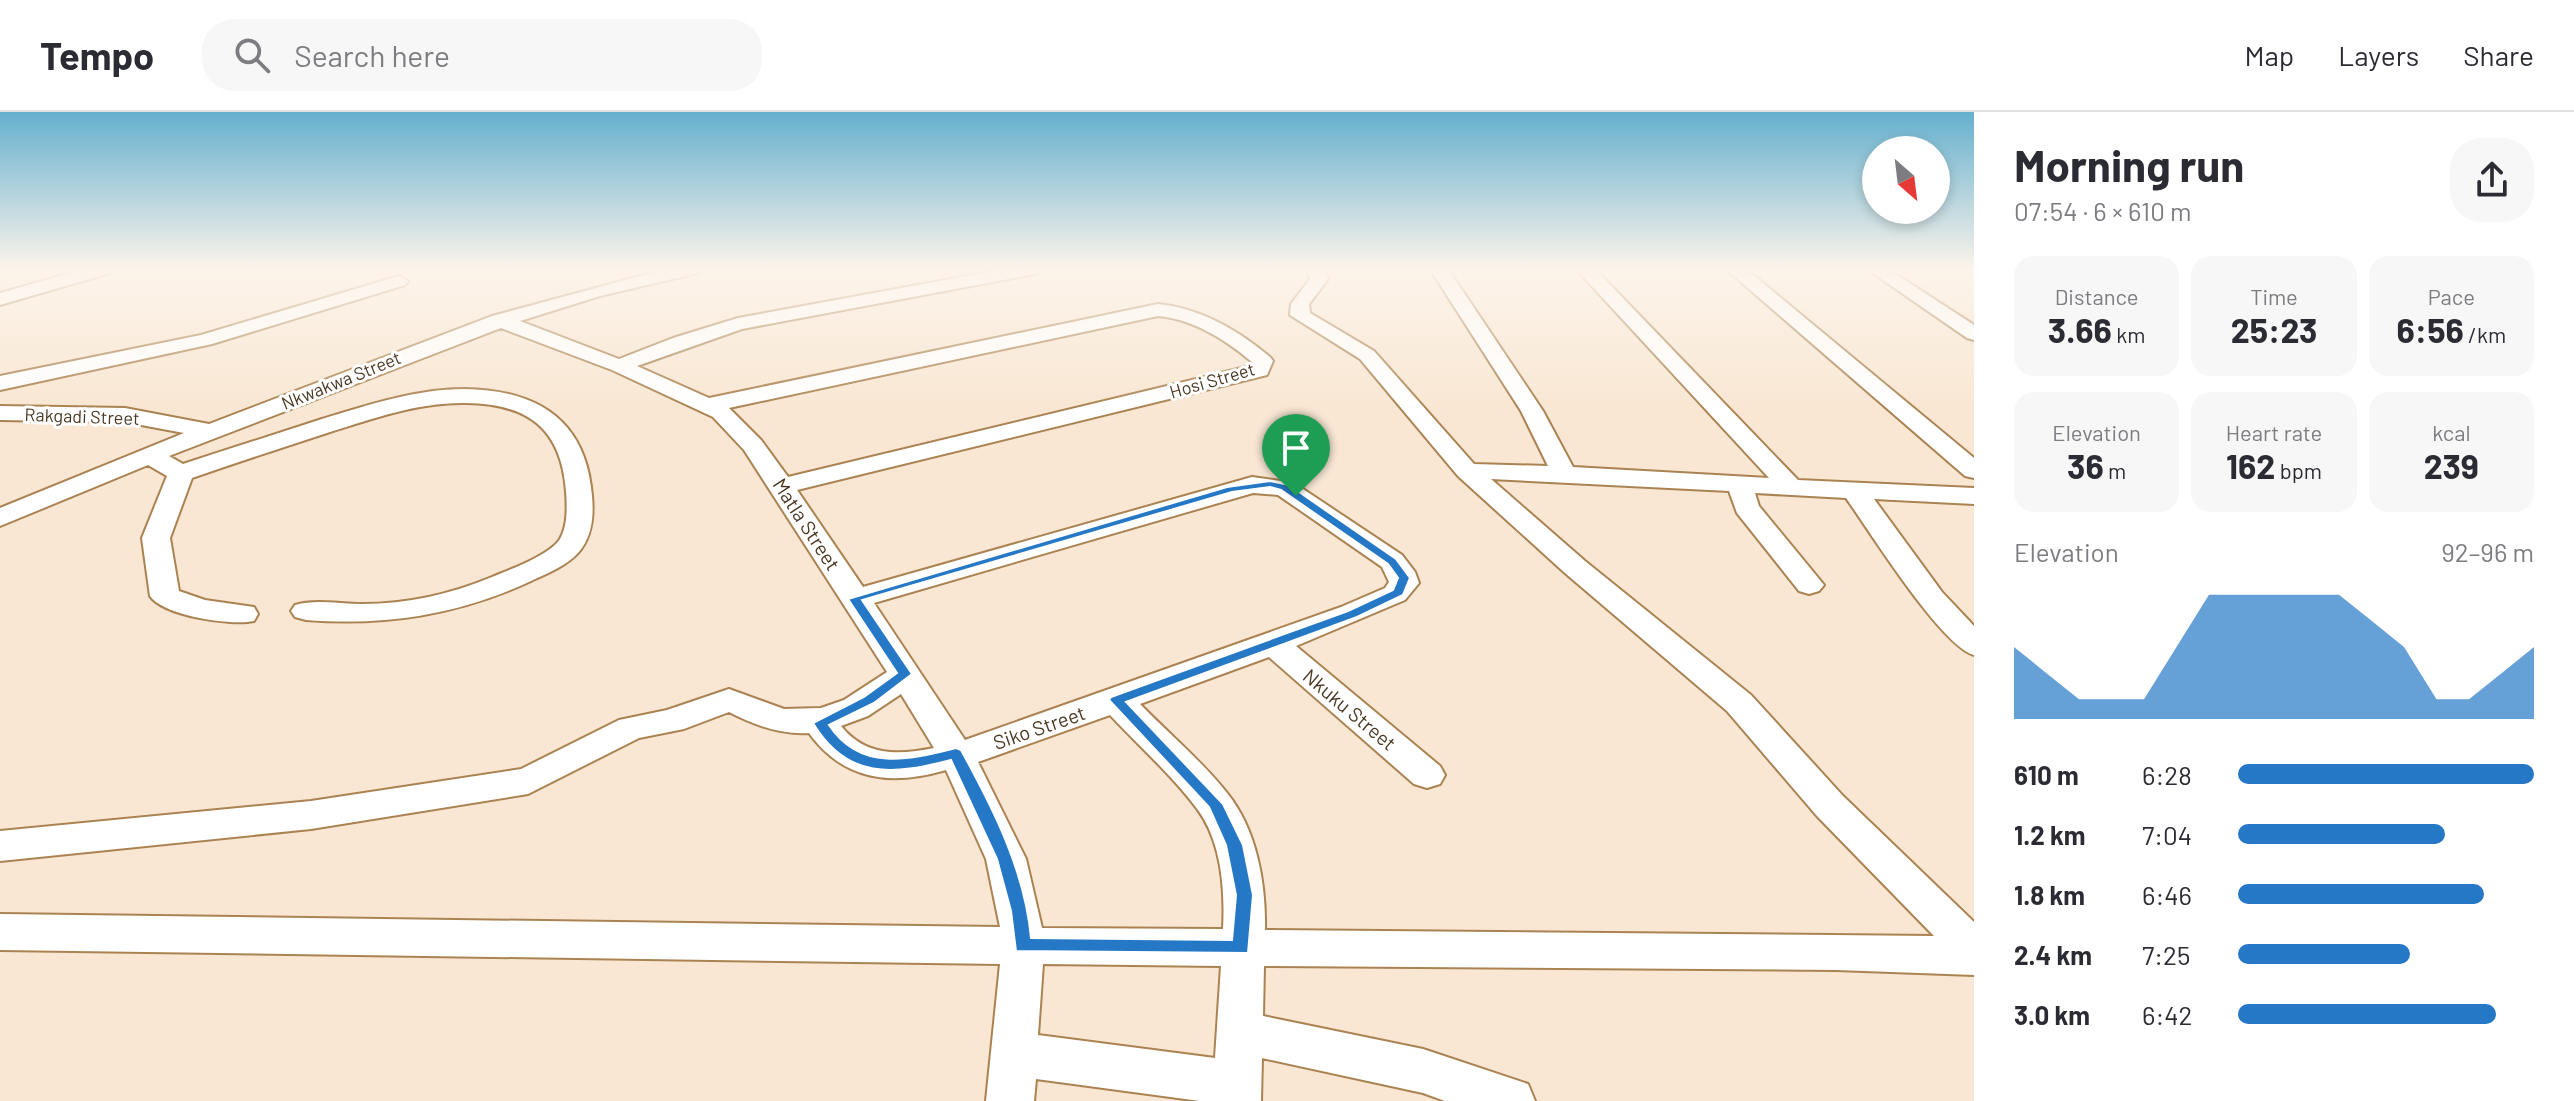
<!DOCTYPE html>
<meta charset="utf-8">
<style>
:root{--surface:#fff;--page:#f7f7f7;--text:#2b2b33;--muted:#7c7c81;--line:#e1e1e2;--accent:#2578c6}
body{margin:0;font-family:Barlow,sans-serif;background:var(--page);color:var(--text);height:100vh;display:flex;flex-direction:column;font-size:30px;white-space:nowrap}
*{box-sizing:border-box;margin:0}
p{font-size:26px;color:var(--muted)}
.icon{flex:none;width:44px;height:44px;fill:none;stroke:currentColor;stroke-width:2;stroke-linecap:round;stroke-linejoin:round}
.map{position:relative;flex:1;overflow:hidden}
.side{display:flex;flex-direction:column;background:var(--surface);width:600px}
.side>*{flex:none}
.needle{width:52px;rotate:152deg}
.fabs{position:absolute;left:1862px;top:24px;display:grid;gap:16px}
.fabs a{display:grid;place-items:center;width:88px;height:88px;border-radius:50%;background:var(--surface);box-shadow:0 4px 12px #0003;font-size:40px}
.pin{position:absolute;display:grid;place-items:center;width:68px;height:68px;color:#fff;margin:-82px -34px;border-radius:50% 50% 50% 0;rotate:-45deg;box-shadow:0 0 8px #0007}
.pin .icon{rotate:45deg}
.round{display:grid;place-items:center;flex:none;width:84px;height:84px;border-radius:32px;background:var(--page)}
.overview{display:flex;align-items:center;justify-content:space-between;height:136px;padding:0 40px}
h1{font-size:44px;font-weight:700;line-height:60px}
.metrics{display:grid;grid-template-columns:repeat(3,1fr);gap:12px;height:136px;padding:8px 40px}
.metrics div{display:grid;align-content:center;border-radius:20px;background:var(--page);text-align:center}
.metrics b{font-size:34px;font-weight:700}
.metrics small{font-size:22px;font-weight:400}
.metrics p{font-size:22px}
.chart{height:224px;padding:16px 40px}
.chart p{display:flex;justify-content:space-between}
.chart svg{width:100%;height:144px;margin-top:8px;fill:var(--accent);opacity:.7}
ul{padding:0 40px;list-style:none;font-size:26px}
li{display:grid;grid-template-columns:128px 96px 1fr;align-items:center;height:60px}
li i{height:20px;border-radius:10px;background:var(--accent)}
header{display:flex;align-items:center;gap:48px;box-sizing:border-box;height:112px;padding:0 40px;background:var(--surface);border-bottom:2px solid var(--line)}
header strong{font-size:38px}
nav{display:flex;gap:44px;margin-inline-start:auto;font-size:28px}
.search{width:560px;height:72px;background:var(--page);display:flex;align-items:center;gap:20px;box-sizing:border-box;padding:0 28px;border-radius:32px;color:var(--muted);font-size:30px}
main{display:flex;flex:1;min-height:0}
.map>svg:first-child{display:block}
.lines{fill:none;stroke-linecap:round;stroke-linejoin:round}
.minor-casing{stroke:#ab8352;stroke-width:4}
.minor{fill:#fff;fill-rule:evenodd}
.route{fill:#2578c6;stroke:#fff;stroke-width:2;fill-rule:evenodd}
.labels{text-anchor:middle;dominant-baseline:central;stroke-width:6;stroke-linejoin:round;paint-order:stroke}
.far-street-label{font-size:18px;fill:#4b3924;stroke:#fff}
.street-label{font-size:20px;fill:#4b3924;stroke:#fff}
</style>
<header>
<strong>Tempo</strong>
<div class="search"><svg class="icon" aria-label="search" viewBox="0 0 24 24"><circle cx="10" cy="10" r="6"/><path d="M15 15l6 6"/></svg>Search here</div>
<nav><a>Map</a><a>Layers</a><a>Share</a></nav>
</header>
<main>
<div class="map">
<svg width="1974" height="989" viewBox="0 0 1974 989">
<rect width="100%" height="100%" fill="#f9e7d3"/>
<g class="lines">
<g class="minor-casing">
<g id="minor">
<path d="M84,157h29l-3,4 -110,32v-12z"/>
<path d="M666,157h35l-3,4 -98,23 -80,25 99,38 54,-21 65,-20 267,-49h39l-9,5 -293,55 -105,37 72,32 449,-94c42,4 80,26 112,53l3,4 -6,14 -470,115 66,97 389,-110 42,6 108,72 13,17 4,11 -14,17 -109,46 144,120 5,9 -5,9 -13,4 -13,-4 -145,-127 -129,47c28,29 62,57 87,89 30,37 39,91 38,137l669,6 -117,-120 -90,-105 -162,-138 -107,-97 -98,-117 -70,-44 1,-11 19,-25 -3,-10h18l3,10 -19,25 1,9 64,38 100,113 74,2 -27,-55 -91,-142h18l95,142 30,56 196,11 -193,-209h19l203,211 176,8v16l-100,-5 68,93 32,34v29c-33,-9 -105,-125 -128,-157l-91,-5 4,13 65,79 -5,6 -10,3 -10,-3 -62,-78 -8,-22 -238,-12 94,82 166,134 92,101 131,126v53l-138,-5 -572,-4 -1,50 160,33 105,35 7,17h-90l-22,-8 -161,-35 -1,43h-61l-164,-22 -2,22h-48l14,-137 -1000,-14v-36l1000,13 -14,-68 -40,-89c-55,16 -102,11 -137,-37 -28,2 -55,-8 -80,-21l-45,17 -45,9 -111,56 -217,35 -311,32v-30l311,-30 210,-32 98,-49 48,-10 62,-21 55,20 37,-1 23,-8 43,-28 -143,-222 -31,-33 -101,-47 -111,-42 -332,128 14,8c46,-15 93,-30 139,-45 46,-14 94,-30 142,-30 74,1 122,31 128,107 2,21 0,41 -14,57 -12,13 -32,21 -47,28 -73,34 -146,45 -225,39l-11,-3 -4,-6 4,-6c21,-6 45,-1 67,-1 45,0 89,-10 130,-27 17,-7 58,-22 68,-38 8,-14 7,-33 6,-48 -5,-63 -38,-87 -100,-88 -47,-1 -91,15 -136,29 -46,15 -92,30 -138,46l-22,60 9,53 26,9 49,7 4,7 -4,7c-23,5 -90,-5 -104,-25l-8,-58 25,-62 -19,-11 -148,61v-18l184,-75 -59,-11 -125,-2v-14l125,2 84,16 283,-108zM1158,204c35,3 68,24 94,46l-2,4 -462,111 -27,-37 -32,-32zM1253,381l25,2 104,72 7,15 -4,6 -44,19 -376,133 -91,-137zM901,582l33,54c-35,7 -68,9 -93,-22l27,-10zM1110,603c29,31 63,61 88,95 24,33 27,81 25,119l-181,-1 -16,-69 -48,-97zM1043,852l178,2 -6,92 -177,-23z"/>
<path d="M1726,157h20l228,189v20l-9,-2z"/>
<path d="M1867,157h21l86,56v15l-7,-2z"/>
<path d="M399,164l9,5 -3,4 -193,59 -212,46v-14l201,-41z"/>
</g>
</g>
<use href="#minor" class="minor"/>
</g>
<linearGradient id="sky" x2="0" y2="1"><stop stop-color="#65b0ce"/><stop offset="0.53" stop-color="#fcf4eb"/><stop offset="1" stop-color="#fcf4eb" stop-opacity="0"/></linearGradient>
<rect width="1974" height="296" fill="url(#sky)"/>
<path class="route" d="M1270,369l19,4 107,74 14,19 -7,17 -46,22 -231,85 97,102 20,41 10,50 -5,58 -232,-2 -5,-40 -14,-52 -46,-99c-58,15 -104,20 -138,-37l51,-26 33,-24 -49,-74 379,-112zM1270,375l11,3 107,74 10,14 -5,12 -45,21 -237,86 -2,3 100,107 17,38 10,50 -4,45 -201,-2c-6,-67 -38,-130 -70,-188l-5,-2c-47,12 -96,24 -127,-23l45,-22 38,-29 -50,-74 370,-108z"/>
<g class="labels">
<g class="far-street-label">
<text transform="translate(341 268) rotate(-22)">Nkwakwa Street</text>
<text transform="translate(1212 268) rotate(-16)">Hosi Street</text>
<text transform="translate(82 304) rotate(2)">Rakgadi Street</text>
</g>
<g class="street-label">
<text transform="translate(807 412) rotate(57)">Matla Street</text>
<text transform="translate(1350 597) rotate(40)">Nkuku Street</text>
<text transform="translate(1039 615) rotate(-19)">Siko Street</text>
</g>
</g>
</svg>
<div class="fabs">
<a><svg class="needle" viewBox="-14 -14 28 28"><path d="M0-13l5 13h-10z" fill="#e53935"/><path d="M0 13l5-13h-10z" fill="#7c7c81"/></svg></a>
</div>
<div class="pin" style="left:1296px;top:384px;background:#1e9e55"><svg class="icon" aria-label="arrive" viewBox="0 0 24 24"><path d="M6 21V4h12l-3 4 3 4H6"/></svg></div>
</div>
<section class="side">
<div class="overview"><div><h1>Morning run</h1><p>07:54 · 6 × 610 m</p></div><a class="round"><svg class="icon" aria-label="share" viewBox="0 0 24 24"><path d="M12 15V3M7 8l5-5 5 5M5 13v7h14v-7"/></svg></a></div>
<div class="metrics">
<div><p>Distance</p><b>3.66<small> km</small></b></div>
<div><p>Time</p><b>25:23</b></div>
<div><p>Pace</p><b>6:56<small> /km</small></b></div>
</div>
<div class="metrics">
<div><p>Elevation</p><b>36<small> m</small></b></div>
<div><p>Heart rate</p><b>162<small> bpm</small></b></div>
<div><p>kcal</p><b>239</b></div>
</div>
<div class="chart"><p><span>Elevation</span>92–96 m</p>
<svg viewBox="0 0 160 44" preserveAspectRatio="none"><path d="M0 44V22L10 30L20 38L30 38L40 38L50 22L60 6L70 6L80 6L90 6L100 6L110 14L120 22L130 38L140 38L150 30L160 22V44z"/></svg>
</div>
<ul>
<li><b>610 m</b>6:28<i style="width:100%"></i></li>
<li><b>1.2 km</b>7:04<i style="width:70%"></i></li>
<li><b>1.8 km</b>6:46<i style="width:83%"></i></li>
<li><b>2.4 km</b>7:25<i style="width:58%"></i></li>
<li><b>3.0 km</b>6:42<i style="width:87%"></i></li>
</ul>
</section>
</main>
